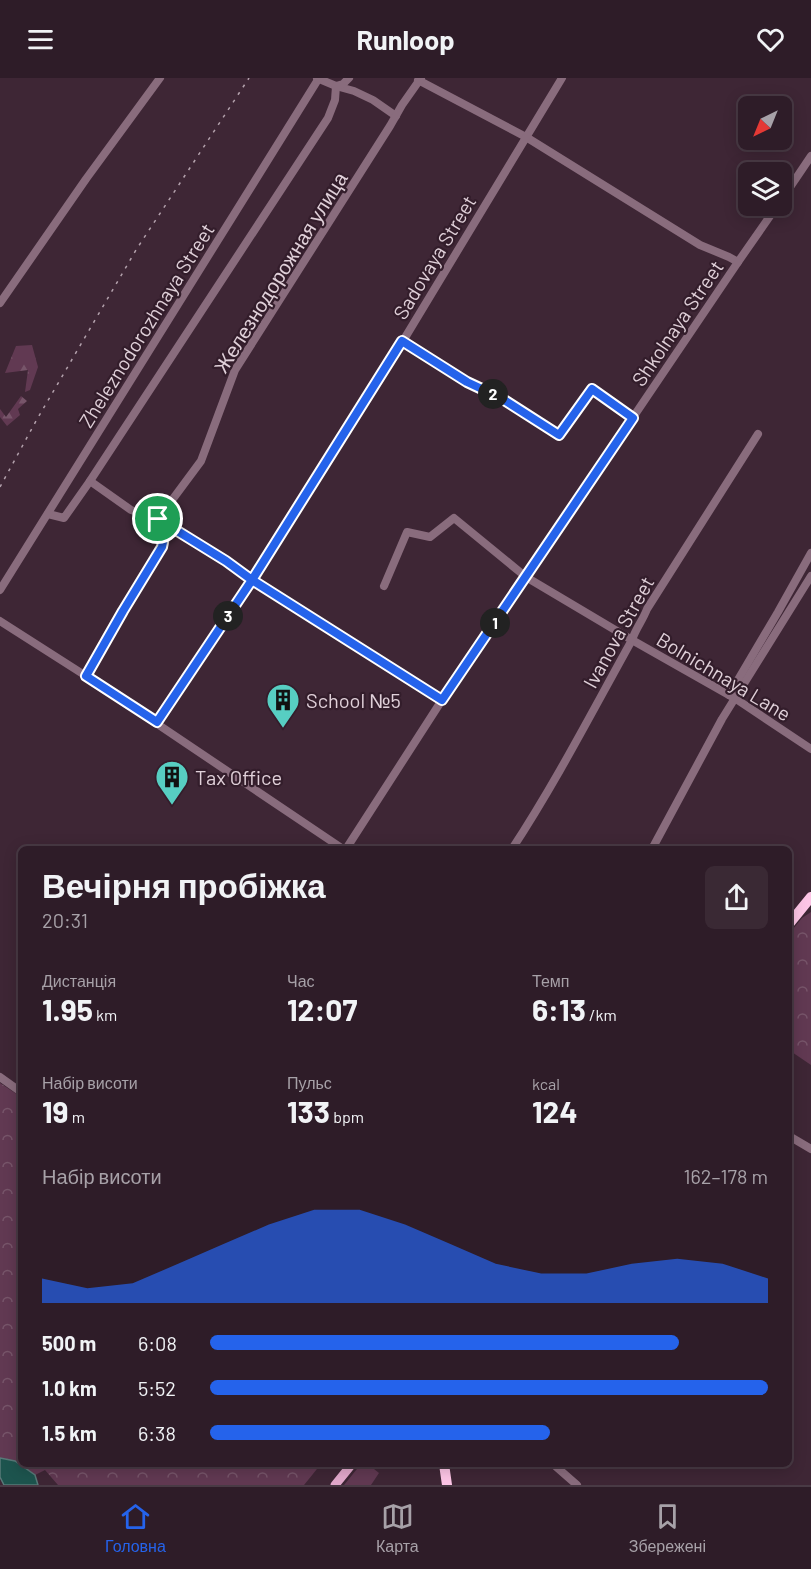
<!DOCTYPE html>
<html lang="uk">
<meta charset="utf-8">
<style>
:root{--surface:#2e1c28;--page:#3a2934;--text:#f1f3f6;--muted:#a7a1a8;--line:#493a45;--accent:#2563eb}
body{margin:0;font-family:Barlow,sans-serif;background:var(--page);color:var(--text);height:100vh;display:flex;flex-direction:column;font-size:22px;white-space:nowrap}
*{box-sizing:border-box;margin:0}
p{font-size:20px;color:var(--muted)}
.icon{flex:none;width:33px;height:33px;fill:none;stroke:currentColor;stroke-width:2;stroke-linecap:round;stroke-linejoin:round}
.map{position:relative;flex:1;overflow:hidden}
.details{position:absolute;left:18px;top:768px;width:774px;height:621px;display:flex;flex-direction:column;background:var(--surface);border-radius:9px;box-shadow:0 3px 15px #0003,0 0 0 2px var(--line)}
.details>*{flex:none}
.needle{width:39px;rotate:223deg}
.fabs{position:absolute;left:738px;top:18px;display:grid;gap:12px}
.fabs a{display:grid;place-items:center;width:54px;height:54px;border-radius:9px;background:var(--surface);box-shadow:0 3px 15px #0003,0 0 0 2px var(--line);font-size:30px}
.pin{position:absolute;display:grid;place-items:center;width:51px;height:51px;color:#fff;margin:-26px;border:3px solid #fff;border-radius:50%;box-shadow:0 2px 6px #0007}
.km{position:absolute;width:30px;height:30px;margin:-15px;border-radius:50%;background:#222;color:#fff;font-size:16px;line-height:30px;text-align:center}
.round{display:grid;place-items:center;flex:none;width:63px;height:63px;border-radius:9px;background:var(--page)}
.overview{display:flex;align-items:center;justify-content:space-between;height:102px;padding:0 24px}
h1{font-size:33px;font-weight:700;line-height:45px}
.figures{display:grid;grid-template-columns:repeat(3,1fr);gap:9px;height:102px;padding:6px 24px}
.figures div{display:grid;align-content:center}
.figures b{font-size:30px;font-weight:700}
.figures small{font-size:16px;font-weight:400}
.figures p{font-size:16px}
.chart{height:168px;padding:12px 24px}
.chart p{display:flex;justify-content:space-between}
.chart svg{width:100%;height:108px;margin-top:6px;fill:var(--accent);opacity:.7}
ul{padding:0 24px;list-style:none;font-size:20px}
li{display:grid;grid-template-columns:96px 72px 1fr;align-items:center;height:45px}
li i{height:15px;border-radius:8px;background:var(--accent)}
header{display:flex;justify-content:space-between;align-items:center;height:78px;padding:0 24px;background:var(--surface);font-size:27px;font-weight:700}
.tab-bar{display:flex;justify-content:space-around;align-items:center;height:84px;border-top:2px solid var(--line);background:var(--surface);font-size:16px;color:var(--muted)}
.tab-bar a{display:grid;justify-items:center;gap:3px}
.tab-bar .on{color:var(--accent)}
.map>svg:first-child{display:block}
.grass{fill:#613952}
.forest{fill:url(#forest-firs)}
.park{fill:url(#park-crowns)}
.water{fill:#1d544e;stroke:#587978;stroke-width:1.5}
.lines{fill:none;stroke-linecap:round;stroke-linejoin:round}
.minor{stroke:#896c7d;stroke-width:8}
.major{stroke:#e2a8cb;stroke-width:9}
.highway{stroke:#fdc5e6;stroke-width:10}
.rail{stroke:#b3a1ac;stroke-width:1.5;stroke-dasharray:3 6;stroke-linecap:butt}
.route-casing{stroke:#fff;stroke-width:12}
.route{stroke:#2563eb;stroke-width:8}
.labels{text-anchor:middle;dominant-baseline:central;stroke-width:4.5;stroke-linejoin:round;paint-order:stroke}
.street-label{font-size:20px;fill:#e0d0d9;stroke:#331d2b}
.poi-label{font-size:20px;fill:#e0d0d9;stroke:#331d2b;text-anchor:start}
</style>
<header><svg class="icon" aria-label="menu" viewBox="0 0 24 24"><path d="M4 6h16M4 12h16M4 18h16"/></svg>Runloop<svg class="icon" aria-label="heart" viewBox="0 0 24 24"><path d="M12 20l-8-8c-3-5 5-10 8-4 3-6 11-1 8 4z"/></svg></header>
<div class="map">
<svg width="811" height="1407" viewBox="0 0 811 1407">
<defs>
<pattern id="forest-firs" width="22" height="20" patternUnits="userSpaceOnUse" patternTransform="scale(1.5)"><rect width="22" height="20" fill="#613952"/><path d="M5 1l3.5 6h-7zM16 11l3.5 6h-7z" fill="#77556a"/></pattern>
<pattern id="park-crowns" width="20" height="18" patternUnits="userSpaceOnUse" patternTransform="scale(1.5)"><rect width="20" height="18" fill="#613952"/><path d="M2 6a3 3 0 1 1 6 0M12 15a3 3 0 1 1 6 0" fill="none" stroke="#77556a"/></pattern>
</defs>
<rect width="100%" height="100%" fill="#3e2635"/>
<path class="grass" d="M361,1386l8,1 10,8 -8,12h-27z"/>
<g class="forest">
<path d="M32,267l6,22 -8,23 -5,2 3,-22 -23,3 11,-27z"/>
<path d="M21,318l6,5 -9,8 2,6 -13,11 -7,-9v-8l6,8z"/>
</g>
<g class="park">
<path d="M811,834v153l-22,-15v-116l13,-16z"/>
<path d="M0,1005l21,14v367h300l-17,21h-246l-13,-15 -10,5 -20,-14 -15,-3z"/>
</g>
<path class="water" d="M0,1380l15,3 20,14 3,10h-34l-4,-8z"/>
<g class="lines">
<g class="minor">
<path d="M317,0l19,8 18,5 19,9 23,16"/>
<path d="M418,2l108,57 174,108 29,12 9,5"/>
<path d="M782,121l29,-43"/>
<path d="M0,225l86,-124 74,-101"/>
<path d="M402,263l65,41 34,16 58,37 33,-46 41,29"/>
<path d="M90,403l41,29 27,9 284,181"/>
<path d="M48,436l16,4 26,-37 238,-363 7,-18 1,-14 7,-2 6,-6"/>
<path d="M384,508l23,-54 23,5 24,-19 72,59 106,63 104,59 75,50"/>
<path d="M0,512l319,-512"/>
<path d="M0,543l86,55 257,173"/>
<path d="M86,598l37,-65 39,-64 2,-10 -6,-18 43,-58 34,-91 155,-244 12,-21 19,-27"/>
<path d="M729,617l49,-83 33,-59"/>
<path d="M157,644l95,-141 154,-245 156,-258"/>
<path d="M346,771l96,-149 296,-438 39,-56"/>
<path d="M512,771c44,-67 81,-139 120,-209 4,-12 11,-20 15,-31l111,-175"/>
<path d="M652,771l70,-130 89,-143"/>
<path d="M0,999l21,15"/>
<path d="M789,1058l22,13"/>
<path d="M553,1386l24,21"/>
</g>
<path class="major" d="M335,1407l17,-21"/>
<g class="highway">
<path d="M789,846l22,-27"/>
<path d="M444,1386l3,21"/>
</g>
<path class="rail" d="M0,409l36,-66 100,-171 113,-172"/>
</g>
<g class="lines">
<g class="route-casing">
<path id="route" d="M158,441l68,42 26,19 190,120 191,-282 -41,-29 -33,46 -58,-37 -34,-16 -65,-41 -150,239 -95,142 -71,-46 37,-65 39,-64 2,-10 -6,-18"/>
</g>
<use href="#route" class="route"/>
</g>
<defs>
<g id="building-pin" transform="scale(1.725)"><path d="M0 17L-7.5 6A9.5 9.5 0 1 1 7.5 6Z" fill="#57cec2" stroke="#331d2b"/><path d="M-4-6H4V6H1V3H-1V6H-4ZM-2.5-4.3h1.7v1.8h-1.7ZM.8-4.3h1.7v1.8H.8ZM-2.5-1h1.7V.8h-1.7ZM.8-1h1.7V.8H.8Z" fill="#111"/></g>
</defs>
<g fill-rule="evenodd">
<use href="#building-pin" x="283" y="622"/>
<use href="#building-pin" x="172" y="699"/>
</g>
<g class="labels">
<g class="street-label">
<text transform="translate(434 179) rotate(-59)">Sadovaya Street</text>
<text transform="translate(280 194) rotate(-58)">Железнодорожная улица</text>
<text transform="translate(677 245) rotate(-56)">Shkolnaya Street</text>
<text transform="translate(146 247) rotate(-58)">Zheleznodorozhnaya Street</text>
<text transform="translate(618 554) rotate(-61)">Ivanova Street</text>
<text transform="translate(724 598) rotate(31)">Bolnichnaya Lane</text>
</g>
<g class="poi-label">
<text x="306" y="622">School №5</text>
<text x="195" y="699">Tax Office</text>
</g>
</g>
</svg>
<div class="fabs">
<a><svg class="needle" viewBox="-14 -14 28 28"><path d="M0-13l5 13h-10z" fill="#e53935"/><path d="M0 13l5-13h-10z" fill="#a7a1a8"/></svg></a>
<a><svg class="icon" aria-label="layers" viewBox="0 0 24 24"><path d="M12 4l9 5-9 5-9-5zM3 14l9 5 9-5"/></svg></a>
</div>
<div class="pin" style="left:158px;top:441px;background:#1e9e55"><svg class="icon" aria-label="arrive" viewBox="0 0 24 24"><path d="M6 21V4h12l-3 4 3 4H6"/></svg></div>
<b class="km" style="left:495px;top:545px">1</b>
<b class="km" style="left:493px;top:316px">2</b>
<b class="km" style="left:228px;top:538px">3</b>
<section class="details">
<div class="overview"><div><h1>Вечірня пробіжка</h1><p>20:31</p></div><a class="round"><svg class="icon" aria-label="share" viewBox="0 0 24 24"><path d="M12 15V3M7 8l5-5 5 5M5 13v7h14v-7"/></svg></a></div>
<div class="figures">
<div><p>Дистанція</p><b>1.95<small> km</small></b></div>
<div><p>Час</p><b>12:07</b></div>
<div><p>Темп</p><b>6:13<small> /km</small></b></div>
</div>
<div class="figures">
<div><p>Набір висоти</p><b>19<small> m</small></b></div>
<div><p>Пульс</p><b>133<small> bpm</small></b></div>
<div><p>kcal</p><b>124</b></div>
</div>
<div class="chart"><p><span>Набір висоти</span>162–178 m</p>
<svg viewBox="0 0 160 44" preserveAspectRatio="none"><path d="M0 44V34L10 38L20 36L30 28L40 20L50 12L60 6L70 6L80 12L90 20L100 28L110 32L120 32L130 28L140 26L150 28L160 34V44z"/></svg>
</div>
<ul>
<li><b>500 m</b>6:08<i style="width:84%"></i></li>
<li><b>1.0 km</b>5:52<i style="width:100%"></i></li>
<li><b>1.5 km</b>6:38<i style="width:61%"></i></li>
</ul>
</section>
</div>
<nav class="tab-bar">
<a class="on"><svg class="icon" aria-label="home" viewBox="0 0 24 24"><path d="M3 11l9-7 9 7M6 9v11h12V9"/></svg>Головна</a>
<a><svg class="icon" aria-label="map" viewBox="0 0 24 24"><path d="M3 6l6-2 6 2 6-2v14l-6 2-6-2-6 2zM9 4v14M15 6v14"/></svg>Карта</a>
<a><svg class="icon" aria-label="saved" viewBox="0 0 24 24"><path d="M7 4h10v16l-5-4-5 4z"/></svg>Збережені</a>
</nav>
